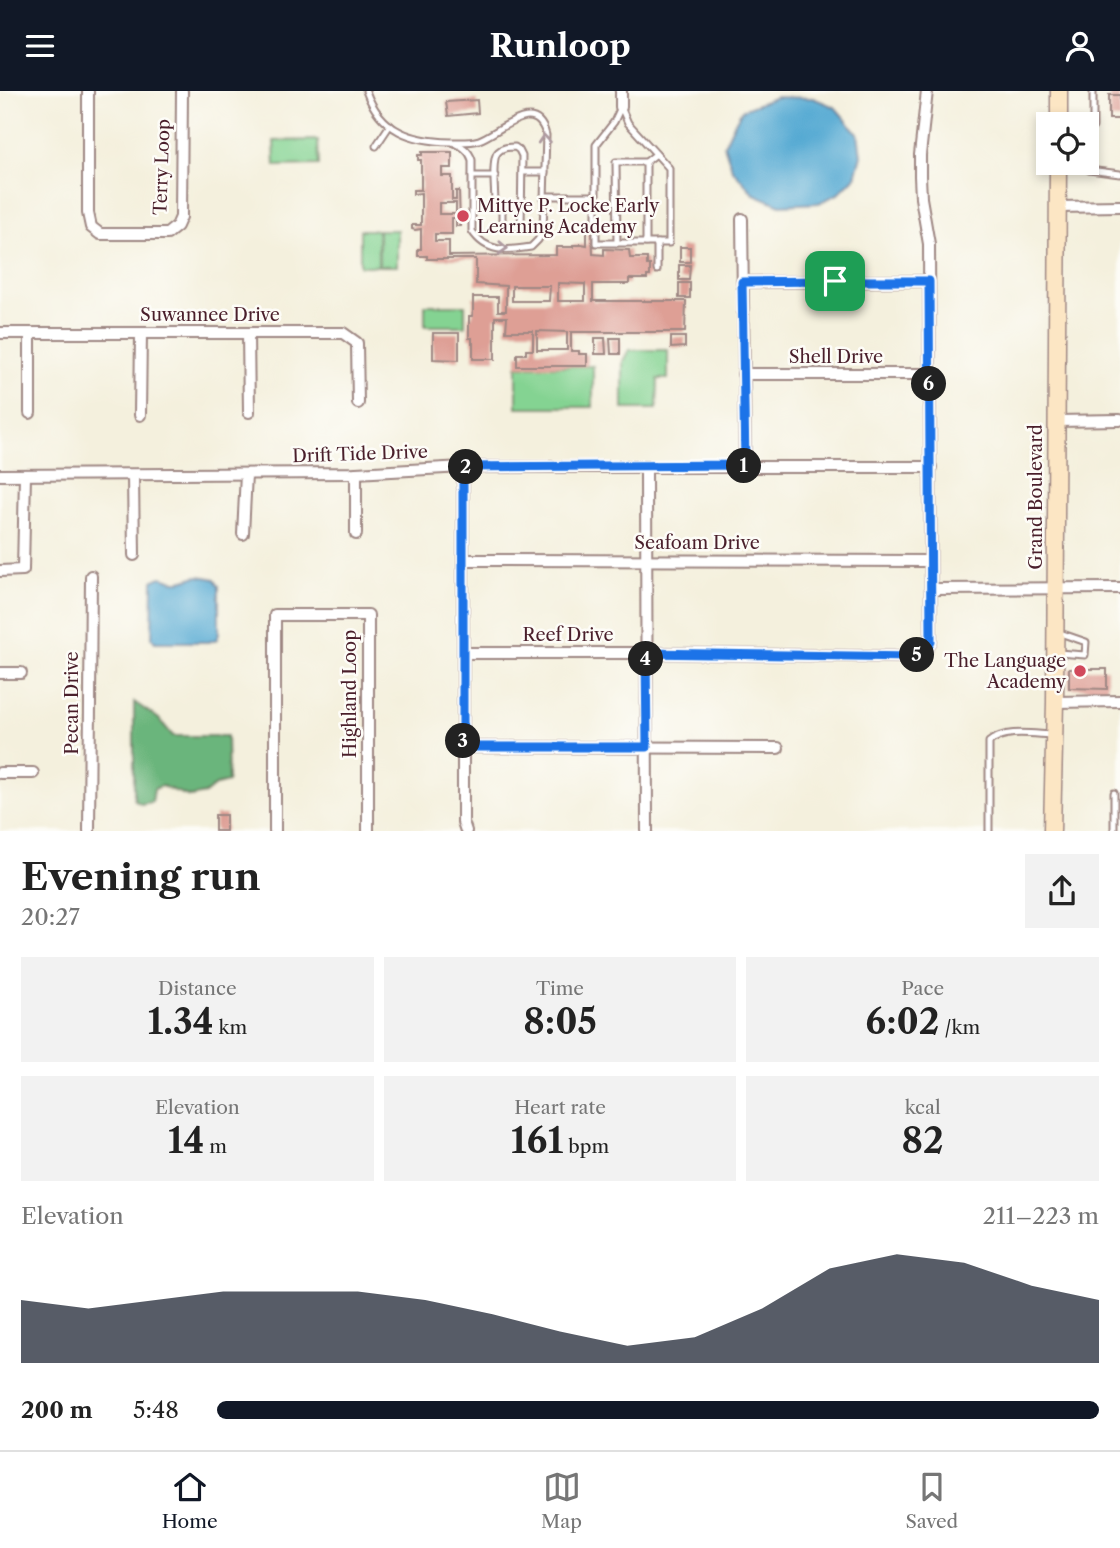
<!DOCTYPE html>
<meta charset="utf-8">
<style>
:root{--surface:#fff;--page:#f2f2f2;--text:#222;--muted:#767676;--line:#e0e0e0;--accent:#111827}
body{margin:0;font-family:"Libre Caslon Text",serif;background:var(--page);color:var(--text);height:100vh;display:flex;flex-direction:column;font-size:26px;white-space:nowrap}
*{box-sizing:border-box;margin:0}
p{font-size:23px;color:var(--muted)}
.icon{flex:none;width:38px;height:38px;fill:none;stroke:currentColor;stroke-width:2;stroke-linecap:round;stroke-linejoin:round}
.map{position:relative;height:740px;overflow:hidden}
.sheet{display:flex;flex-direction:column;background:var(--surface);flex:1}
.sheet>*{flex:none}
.fabs{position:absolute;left:1036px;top:21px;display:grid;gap:14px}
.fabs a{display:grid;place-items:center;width:63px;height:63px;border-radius:0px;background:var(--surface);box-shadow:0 4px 10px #0003;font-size:35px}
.pin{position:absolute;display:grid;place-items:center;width:60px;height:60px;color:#fff;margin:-30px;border-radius:14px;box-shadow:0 4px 10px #0006}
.km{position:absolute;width:35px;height:35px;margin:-18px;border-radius:50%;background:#222;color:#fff;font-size:19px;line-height:35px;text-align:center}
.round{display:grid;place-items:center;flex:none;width:74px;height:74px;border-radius:0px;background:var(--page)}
.head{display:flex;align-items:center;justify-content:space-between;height:119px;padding:0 21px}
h1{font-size:38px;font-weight:700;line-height:52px}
.figures{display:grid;grid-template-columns:repeat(3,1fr);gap:10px;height:119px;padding:7px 21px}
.figures div{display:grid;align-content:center;border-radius:0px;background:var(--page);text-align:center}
.figures b{font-size:35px;font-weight:700}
.figures small{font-size:19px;font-weight:400}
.figures p{font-size:19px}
.chart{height:196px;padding:14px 21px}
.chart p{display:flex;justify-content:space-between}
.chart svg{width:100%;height:126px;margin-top:7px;fill:var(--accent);opacity:.7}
ul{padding:0 21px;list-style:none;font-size:23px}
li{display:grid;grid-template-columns:112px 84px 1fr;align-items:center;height:52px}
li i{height:18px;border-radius:9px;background:var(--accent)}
header{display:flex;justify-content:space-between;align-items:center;height:91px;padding:0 21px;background:var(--accent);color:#fff;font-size:32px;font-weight:700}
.menu{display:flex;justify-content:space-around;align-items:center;height:98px;border-top:2px solid var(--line);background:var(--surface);font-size:19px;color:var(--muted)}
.menu a{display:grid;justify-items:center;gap:4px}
.menu .current{color:var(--accent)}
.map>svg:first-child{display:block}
.green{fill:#84d392;stroke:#67795e;stroke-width:2}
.forest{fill:#6bb57c;stroke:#5a6a54;stroke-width:2}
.water{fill:#57aad3;stroke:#50647f;stroke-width:2}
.building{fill:#de9f95;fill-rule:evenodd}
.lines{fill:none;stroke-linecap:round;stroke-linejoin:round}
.lane-casing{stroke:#9f8884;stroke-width:9}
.street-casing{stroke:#9f8884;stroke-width:14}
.secondary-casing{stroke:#9f8884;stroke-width:19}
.lane{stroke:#fff;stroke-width:5}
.street{stroke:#fff;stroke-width:10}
.secondary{stroke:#fce6c4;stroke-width:16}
.oneway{stroke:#ae9aa0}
.route-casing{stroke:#fff;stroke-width:14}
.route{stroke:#1a73e8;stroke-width:9}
.poi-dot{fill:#d1495b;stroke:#fdfcf7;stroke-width:2.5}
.labels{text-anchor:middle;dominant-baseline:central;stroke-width:5;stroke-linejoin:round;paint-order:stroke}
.street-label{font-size:18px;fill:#4a1f2b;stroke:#fdfcf7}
.poi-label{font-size:18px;fill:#4a1f2b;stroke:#fdfcf7;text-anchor:start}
</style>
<header><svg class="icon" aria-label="menu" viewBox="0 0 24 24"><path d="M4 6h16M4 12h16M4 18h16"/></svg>Runloop<svg class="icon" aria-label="person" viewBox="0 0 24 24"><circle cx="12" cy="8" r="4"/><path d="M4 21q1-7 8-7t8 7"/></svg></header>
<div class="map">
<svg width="1120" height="740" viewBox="0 0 1120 740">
<rect width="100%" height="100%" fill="#fdfcf7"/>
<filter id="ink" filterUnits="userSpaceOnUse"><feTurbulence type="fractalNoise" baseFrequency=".0143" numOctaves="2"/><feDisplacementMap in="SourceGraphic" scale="14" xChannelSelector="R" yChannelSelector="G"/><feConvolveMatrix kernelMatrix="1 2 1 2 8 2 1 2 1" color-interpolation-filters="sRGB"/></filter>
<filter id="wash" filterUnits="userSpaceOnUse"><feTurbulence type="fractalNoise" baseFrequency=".00686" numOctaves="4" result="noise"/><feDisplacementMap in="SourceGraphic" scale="28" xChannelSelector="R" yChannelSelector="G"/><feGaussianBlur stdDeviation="1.57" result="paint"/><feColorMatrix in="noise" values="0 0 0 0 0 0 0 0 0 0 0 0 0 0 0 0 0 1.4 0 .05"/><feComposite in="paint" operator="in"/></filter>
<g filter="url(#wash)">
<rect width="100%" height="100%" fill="#f4f0dd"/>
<g class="green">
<path d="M318,49l1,25 -44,1 -1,-25z"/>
<rect x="360" y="139" width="18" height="36"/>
<rect x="379" y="139" width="18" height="36"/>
<rect x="425" y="214" width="40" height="21"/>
<path d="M629,259h39v29h-10l-1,30h-34v-48z"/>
<rect x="517" y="275" width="76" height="41"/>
</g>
<path class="forest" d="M134,611l25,17 14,17h54l1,46 -12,3 -11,9 -15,3 -28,-11 -8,3 -2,13 -11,2 -7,-5z"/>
<g class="water">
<path d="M776,6l37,1 22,9 23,27 3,21 -6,22 -17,17 -19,9 -39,2 -26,-11 -22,-25 -8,-24 9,-19 9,-16z"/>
<path d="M199,485l16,3 4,7v47l-2,6 -8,3h-54l-3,-4 1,-57c11,-8 12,-1 22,0 8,1 16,-4 24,-5z"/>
</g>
<g id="blocks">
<g class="building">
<rect x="1109" y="4" width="11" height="24"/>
<path d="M477,9l1,13 -30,3 -2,-14z"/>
<path d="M422,61h30v16h-10v8h10v24h4v-9h3l1,35h-4v-8h-4v16h-17v7h14v15l107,-1v-8h17v-2h8v-1l6,1v-19h5l1,28 11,1v-6l25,1 1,8h17v7h3v11h-3v3h-18v5h-36v17h93l-1,31h-114v19h8v3h8v12h-70v-12h9v-4h7v-19h-27l1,-14h-12v42h-22v-16h-1v-5h-3v-22h3l1,-4v-15h25v14h8v-25l-30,-2v-25h-49v-3h-9v-7h3v-20l-6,1 -3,-1v-4h9v-32l-8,1v-4h8v-30h-3v-5h4zM439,112h17v11h-17zM558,192l27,1v17h-27zM512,195h38l-1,15h-37zM537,240l30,1v18h-30z"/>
<rect x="680" y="156" width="10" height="15"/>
<path d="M679,174h11l-1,15h-10z"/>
<rect x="679" y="192" width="11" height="15"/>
<path d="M433,242h26v27l-26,-1z"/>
<path d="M671,246h14v10l-14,1z"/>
<path d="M595,247h10l1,16h-11z"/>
<path d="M610,247h10v16h-9z"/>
<path d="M1069,578h38v20l-38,-1z"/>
<rect x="215" y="724" width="11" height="16"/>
</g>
</g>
</g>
<g filter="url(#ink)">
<use href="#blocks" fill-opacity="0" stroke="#9f8884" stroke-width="2"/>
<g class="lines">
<g class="lane-casing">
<g id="lane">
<path d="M366,0c15,41 46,50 85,51h1c10,4 17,8 20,18v71c14,22 35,20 59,16l7,-7 5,-9 3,-96c-10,-40 -47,-2 -67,5 -9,3 -19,2 -28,2"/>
<path d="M1093,0v36"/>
<path d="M621,16l7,16 41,45v75h-73v-98l18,-23z"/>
<path d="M376,55l14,-21"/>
<path d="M515,56l4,3 3,6 -1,71h-19v-15l-7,-9c0,-11 -4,-45 3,-51 5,-5 11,-5 17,-5z"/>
<path d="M646,71v81"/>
<path d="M1084,72l5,7 31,4"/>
<path d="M522,81h23"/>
<path d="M472,85h23"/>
<path d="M544,105h52"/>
<path d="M617,152l-1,-81h30l10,-8"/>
<path d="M657,152v27"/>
<path d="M1057,541l29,10 -1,13 -27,-2"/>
<path d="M989,740v-89c17,-13 42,-8 63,-7"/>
<path d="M1114,740v-38"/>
</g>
</g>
<g class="street-casing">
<g id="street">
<path d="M88,0v122l3,14 9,7h67l10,-8 4,-9 1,-126"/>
<path d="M621,16v-16"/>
<path d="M1057,116l63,-1"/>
<path d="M742,128l3,247"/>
<path d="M742,191l187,-1"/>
<path d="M0,242h343l14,10 1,60"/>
<path d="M30,242v80"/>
<path d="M248,242l1,79"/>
<path d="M743,283h186"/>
<path d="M140,324l1,-82"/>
<path d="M1056,330l64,-1"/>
<path d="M463,376v355l3,9"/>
<path d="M646,376l1,364"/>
<path d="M356,382v61"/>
<path d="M0,384l356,-2 107,-6h468"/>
<path d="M133,384l1,80"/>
<path d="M243,443l3,-60"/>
<path d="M463,469l467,1"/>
<path d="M0,480l23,-1 2,-95"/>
<path d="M931,498l189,-1"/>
<path d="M463,562h183l268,4 11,-5 6,-10 -2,-398 -8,-46 -1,-22v-21l7,-64"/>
<path d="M0,582h21"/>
<path d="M1055,611l65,-1"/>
<path d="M463,656l315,1"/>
<path d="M0,682h33"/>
<path d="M89,740l2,-255"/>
<path d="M275,740v-216h93v216"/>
</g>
</g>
<g class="secondary-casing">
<g id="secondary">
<path d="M1059,33v-33"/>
<path d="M1052,740l3,-129 3,-539"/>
</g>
</g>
<use href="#lane" class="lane"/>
<use href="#street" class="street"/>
<use href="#secondary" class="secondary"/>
</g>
<defs><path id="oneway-chevron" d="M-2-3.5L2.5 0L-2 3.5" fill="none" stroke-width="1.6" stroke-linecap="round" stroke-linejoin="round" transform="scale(1.75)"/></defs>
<g class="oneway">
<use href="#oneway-chevron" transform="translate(544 48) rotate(-95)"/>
<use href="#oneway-chevron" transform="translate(503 157) rotate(3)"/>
</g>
</g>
<g class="lines" filter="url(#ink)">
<g class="route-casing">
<path id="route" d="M835,190h94l2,361 -6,10 -11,5 -268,-4 1,94h-184v-280l282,-2 -3,-183z"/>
</g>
<use href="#route" class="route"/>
</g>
<g class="poi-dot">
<circle cx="463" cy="125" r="7"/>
<circle cx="1080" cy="580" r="7"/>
</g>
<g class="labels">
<g class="street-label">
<text transform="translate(162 76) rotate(-88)">Terry Loop</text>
<text x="210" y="224">Suwannee Drive</text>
<text x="836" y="266">Shell Drive</text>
<text transform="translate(360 363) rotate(-2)">Drift Tide Drive</text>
<text transform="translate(1036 406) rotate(-90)">Grand Boulevard</text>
<text x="697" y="452">Seafoam Drive</text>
<text x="568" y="544">Reef Drive</text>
<text transform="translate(350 603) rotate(-90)">Highland Loop</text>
<text transform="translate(72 612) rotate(-90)">Pecan Drive</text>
</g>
<g class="poi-label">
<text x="477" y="115">Mittye P. Locke Early<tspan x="477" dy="21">Learning Academy</tspan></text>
<text x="1066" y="570" text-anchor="end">The Language<tspan x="1066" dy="21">Academy</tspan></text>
</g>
</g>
</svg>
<div class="fabs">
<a><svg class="icon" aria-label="locate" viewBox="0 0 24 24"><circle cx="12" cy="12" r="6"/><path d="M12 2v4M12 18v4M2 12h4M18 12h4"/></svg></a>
</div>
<div class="pin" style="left:835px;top:190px;background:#1e9e55"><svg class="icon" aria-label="arrive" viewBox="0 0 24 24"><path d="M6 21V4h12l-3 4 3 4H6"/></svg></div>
<b class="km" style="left:744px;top:375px">1</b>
<b class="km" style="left:466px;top:376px">2</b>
<b class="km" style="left:463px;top:650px">3</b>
<b class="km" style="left:646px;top:568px">4</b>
<b class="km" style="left:917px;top:564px">5</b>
<b class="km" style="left:929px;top:293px">6</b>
</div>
<section class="sheet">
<div class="head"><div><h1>Evening run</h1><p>20:27</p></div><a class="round"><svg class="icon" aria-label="share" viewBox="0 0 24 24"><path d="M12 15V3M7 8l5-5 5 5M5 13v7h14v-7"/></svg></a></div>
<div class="figures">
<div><p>Distance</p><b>1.34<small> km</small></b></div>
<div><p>Time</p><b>8:05</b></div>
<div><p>Pace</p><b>6:02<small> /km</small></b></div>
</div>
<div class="figures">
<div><p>Elevation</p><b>14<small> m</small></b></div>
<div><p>Heart rate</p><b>161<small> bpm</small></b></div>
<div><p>kcal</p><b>82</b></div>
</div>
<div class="chart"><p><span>Elevation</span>211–223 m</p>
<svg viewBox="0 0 160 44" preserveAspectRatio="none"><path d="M0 44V22L10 25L20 22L30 19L40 19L50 19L60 22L70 27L80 33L90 38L100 35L110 25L120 11L130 6L140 9L150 17L160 22V44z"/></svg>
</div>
<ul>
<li><b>200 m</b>5:48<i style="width:100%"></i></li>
</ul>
</section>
<nav class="menu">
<a class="current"><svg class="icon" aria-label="home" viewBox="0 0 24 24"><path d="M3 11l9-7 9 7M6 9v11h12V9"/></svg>Home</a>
<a><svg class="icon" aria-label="map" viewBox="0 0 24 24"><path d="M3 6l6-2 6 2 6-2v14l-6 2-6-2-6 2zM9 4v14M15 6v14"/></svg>Map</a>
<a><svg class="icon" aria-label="saved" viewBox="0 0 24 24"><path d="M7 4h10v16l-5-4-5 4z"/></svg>Saved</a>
</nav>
